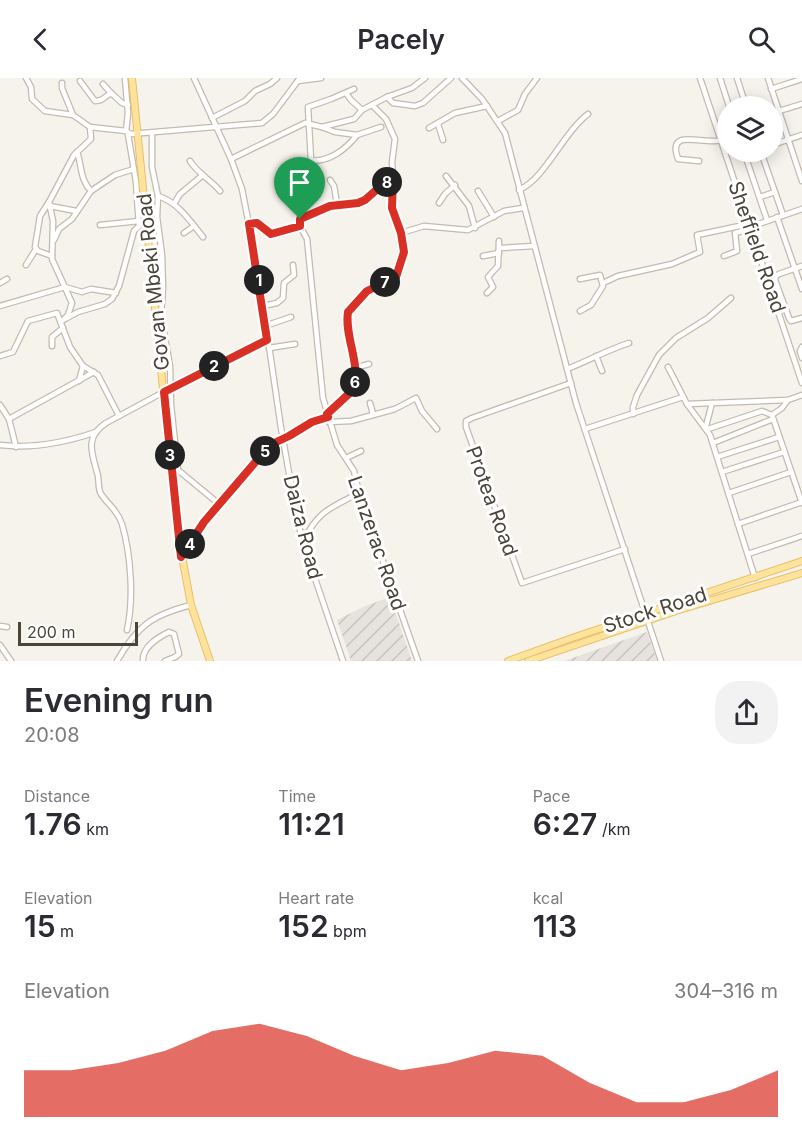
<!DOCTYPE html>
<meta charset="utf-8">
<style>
:root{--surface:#fff;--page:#f2f2f3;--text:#2b2b33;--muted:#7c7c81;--accent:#d93025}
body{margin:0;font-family:Inter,sans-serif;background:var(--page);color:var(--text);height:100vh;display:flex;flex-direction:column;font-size:22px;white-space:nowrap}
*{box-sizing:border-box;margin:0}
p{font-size:20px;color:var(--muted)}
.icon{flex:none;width:33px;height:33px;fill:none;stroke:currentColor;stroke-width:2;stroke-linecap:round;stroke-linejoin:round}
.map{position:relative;height:583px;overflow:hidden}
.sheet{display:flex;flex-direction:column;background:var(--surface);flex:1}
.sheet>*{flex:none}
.buttons{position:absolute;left:717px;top:18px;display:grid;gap:12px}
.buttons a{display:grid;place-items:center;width:66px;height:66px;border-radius:50%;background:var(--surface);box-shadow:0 3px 15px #0003;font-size:30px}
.scale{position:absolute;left:18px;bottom:15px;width:120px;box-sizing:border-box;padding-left:6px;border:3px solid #4b4439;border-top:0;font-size:16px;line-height:21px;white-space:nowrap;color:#4b4439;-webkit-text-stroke:4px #fff;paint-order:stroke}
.pin{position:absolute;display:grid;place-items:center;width:51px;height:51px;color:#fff;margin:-62px -26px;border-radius:50% 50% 50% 0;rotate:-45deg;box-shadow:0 0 6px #0007}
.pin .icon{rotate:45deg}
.km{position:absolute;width:30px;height:30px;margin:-15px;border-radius:50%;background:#222;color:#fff;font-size:16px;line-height:30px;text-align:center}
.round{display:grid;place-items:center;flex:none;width:63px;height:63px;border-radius:24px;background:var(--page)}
.summary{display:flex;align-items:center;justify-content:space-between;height:102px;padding:0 24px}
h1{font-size:33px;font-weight:600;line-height:45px}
.figures{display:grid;grid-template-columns:repeat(3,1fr);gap:9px;height:102px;padding:6px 24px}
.figures div{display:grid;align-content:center}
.figures b{font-size:30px;font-weight:600}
.figures small{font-size:16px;font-weight:400}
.figures p{font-size:16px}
.chart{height:168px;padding:12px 24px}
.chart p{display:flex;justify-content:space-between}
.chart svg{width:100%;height:108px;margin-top:6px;fill:var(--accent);opacity:.7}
header{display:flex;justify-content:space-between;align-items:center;height:78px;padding:0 24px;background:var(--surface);font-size:27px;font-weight:600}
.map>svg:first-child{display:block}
.industrial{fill:url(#industrial-furrows)}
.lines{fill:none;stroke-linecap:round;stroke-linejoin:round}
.minor-casing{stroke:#c2bbae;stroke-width:7}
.major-casing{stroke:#e6c16a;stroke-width:8}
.minor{stroke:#fff;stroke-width:4.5}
.major{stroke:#ffe39c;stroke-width:6}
.route-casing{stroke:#fff;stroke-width:12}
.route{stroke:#d93025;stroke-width:8}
.labels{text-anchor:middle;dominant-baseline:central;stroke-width:6;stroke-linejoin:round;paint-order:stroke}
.street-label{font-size:20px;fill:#4b4439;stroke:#fff}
</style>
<header><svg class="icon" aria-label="back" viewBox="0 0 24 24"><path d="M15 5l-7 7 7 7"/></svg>Pacely<svg class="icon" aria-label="search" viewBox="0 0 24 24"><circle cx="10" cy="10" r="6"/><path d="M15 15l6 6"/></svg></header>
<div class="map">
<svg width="802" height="583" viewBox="0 0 802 583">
<defs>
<pattern id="industrial-furrows" width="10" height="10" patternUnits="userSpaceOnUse" patternTransform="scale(1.5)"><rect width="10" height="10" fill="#e6e2dd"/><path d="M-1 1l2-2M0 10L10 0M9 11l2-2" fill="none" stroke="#c7c3be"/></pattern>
</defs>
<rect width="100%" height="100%" fill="#f6f3ec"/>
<g class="industrial">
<path d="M390,519l22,64h-61l-14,-41 26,-13z"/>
<path d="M647,554l10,29h-93z"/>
</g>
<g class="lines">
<g class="minor-casing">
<g id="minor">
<path d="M26,0l5,9 1,12 13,12 28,4 17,12 36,4 5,3 131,-11 11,-9 27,-36"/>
<path d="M125,0l3,35 -2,18"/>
<path d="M194,0l37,81 11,30 16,82 23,157 16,90 6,25 40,118"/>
<path d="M462,0l20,21 23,34 71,270 85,258"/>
<path d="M700,0l102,305"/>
<path d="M720,0l9,28"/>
<path d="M737,0l9,28"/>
<path d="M768,0l34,103"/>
<path d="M80,3l15,20 6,-1 10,-7 11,10 6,2"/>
<path d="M298,3l23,-3"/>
<path d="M62,5v5l11,27"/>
<path d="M103,6l8,9"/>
<path d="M354,11l-23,10 -23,8 3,53c18,3 36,-12 46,-25"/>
<path d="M771,11l31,-10"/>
<path d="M346,15l5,7 11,10"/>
<path d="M387,19l6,6 22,3 8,-3 28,-25"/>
<path d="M779,33l23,-7"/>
<path d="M212,40l33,-17 10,-10 15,-7 7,-6"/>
<path d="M498,43l20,-11 7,-16 12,-16"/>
<path d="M438,46l5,16"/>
<path d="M322,49l32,-8 8,-9 25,-13 25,-9 13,-10"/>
<path d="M429,50l26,-15 32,-7"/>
<path d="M152,55v34l6,29 -1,21 5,38 1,33 -2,27 9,51 1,39 7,65 41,34"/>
<path d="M772,67l30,-10"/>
<path d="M77,74c5,14 3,28 14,39"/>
<path d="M744,74l23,68"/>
<path d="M761,74l22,63"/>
<path d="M231,81l74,-36 17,4 13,5 22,3 24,-8"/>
<path d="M190,83c8,13 20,18 30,30"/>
<path d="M699,83l-21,-2c-12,-33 27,-13 43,-19"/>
<path d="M446,98l23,30 6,22"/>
<path d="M298,101l2,47 7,13 16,159 14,47 17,26 5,22 59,168"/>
<path d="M330,102l4,6 3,18"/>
<path d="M298,107l13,-4"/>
<path d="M519,112c26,-11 44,-57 69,-76"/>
<path d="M478,113l16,26"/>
<path d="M158,118c20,6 33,26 45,41"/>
<path d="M760,119l15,-5"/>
<path d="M49,124l-9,14 -5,31 3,4 14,5"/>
<path d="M439,125l6,-9 10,-9"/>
<path d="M174,126l6,-10 23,-19"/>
<path d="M50,128l26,5"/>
<path d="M777,139l25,72"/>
<path d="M300,141l30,-14 26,-2 9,-3 18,-16 10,-4"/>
<path d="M249,146l8,-1 14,10 29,-7"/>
<path d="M100,147l39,-4"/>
<path d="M750,149l52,-18"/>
<path d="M184,155l10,-7"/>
<path d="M401,155l23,-7 44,4 36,-19 19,-3"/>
<path d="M54,162l5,-11 13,-10 19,-28 24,-16 19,-6"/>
<path d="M500,170l34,-2"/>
<path d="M483,178l16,-3"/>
<path d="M724,178l13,-5 -2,-18 16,-4"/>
<path d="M26,187l10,-16"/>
<path d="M802,188l-23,8 -3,2 -1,4 14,38 2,3 11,-3"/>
<path d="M0,205l7,-4"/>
<path d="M603,205l15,-7 54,-12 28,-12 -3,-17 52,-11"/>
<path d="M487,215l6,-6 -5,-10 10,-11 1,-25"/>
<path d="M0,228l65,-19 17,5 9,-3 25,4"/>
<path d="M263,228l14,-3 6,-5 1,-15 10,-8 -1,-10"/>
<path d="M580,233l11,-6 12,-19 -3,-11 -20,4"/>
<path d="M65,241l13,-7 27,-8 7,-5 7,-13 15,-55 5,-5 -3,-44 -8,-48"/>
<path d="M61,244l7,-7 4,-12 -20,-44 1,-38 -4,-19 25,-47 17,-16 -1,-12"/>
<path d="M265,248l26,-9"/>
<path d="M52,268v-9l11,-9"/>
<path d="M802,269l-2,4 2,7"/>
<path d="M269,270l26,-4"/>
<path d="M0,278l13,-4 15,-31 29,-8 13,34 13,19 15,9 21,41"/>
<path d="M596,278l6,15"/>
<path d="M668,289l19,37 23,31 45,143"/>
<path d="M354,290l15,-4"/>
<path d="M567,291c21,-8 40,-19 62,-26"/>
<path d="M79,303l4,-15"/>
<path d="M571,305l-99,35 -6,3v6l56,156 103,-34"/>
<path d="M370,325l3,11"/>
<path d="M687,326l101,-4 14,-5"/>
<path d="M0,327l9,14 7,28"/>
<path d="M327,336l20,-17 8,-10v-13l-6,-34 -1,-28 19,-21 29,-13 8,-26 -3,-19 -9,-25 2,-20 -2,-26 3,-23 -9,-20 -14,-14"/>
<path d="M633,336v-7l4,-12 22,-40 17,-17 32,-20 23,-20"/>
<path d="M772,337l10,-7 6,-8"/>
<path d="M9,341l85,-47"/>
<path d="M329,344l22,-1 44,-12 21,-11 6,13 15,18"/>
<path d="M706,348l6,-23"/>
<path d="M585,351l98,-32"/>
<path d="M708,351l54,-18 10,4 30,88"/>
<path d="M713,365l60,-24"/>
<path d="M0,367c33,4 64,-2 96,-13"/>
<path d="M717,379l62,-20"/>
<path d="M346,380l15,-7"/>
<path d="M722,394l62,-20"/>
<path d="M729,415l62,-21"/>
<path d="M738,446l64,-22"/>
<path d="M303,465c13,-31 27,-35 56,-50"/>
<path d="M748,476l54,-18"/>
<path d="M182,477l22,-33 66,-77 19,-9 23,-14 16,-5"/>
<path d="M0,548l7,1"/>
<path d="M127,552c7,-31 4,-75 -5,-106 -5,-15 -13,-18 -21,-30 -3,-5 -2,-12 -3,-18 -5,-21 -15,-38 8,-53l65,-35 96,-48"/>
<path d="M0,567l11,16"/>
<path d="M117,583c20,-35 35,-46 74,-56"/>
<path d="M143,583c-1,-14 14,-23 26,-29l5,2 5,20 -4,3"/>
<path d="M165,583l10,-4"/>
</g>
</g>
<g class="major-casing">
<g id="major">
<path d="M132,0l45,451 14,76 19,56"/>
<path d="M508,583l64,-23 230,-77"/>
<path d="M528,583l148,-50 126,-38"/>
</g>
</g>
<use href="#minor" class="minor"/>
<use href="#major" class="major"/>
</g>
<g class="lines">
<g class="route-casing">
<path id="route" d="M393,102l-1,28 9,25 3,19 -8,25 -29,14 -19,21c-4,25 14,53 5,78l-26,24 1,3 -16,5 -23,14 -19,9 -66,77 -23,35 -17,-165 103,-52 -18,-116 8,-1 14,11 29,-8v-7l30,-13 28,-3 7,-3 18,-16z"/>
</g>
<use href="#route" class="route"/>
</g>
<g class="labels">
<g class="street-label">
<text transform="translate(757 169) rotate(71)">Sheffield Road</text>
<text transform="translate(153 204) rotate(-96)">Govan Mbeki Road</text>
<text transform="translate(492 423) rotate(70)">Protea Road</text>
<text transform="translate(303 449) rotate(76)">Daiza Road</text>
<text transform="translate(377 465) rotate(71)">Lanzerac Road</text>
<text transform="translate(655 532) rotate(-18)">Stock Road</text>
</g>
</g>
</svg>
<div class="buttons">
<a><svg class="icon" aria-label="layers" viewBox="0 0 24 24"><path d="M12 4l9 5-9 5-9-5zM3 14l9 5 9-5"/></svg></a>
</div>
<div class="scale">200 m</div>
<div class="pin" style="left:300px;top:141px;background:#1e9e55"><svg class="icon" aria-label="arrive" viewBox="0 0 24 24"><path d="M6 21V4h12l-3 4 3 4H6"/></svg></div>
<b class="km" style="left:259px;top:202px">1</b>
<b class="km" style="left:214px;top:288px">2</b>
<b class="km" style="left:170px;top:377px">3</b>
<b class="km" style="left:190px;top:466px">4</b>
<b class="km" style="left:265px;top:373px">5</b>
<b class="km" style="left:355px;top:304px">6</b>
<b class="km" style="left:385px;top:204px">7</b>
<b class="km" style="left:387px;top:104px">8</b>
</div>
<section class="sheet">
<div class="summary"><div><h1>Evening run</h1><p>20:08</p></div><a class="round"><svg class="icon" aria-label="share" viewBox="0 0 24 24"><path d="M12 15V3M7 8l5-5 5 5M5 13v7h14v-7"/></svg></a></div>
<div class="figures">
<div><p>Distance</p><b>1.76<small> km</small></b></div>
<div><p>Time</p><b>11:21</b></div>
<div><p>Pace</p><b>6:27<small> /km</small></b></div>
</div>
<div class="figures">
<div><p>Elevation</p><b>15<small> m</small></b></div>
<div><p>Heart rate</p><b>152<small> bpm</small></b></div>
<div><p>kcal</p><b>113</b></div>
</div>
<div class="chart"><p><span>Elevation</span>304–316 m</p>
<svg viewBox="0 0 160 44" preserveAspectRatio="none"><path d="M0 44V25L10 25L20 22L30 17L40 9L50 6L60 11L70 19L80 25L90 22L100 17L110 19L120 30L130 38L140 38L150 33L160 25V44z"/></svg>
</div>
</section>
